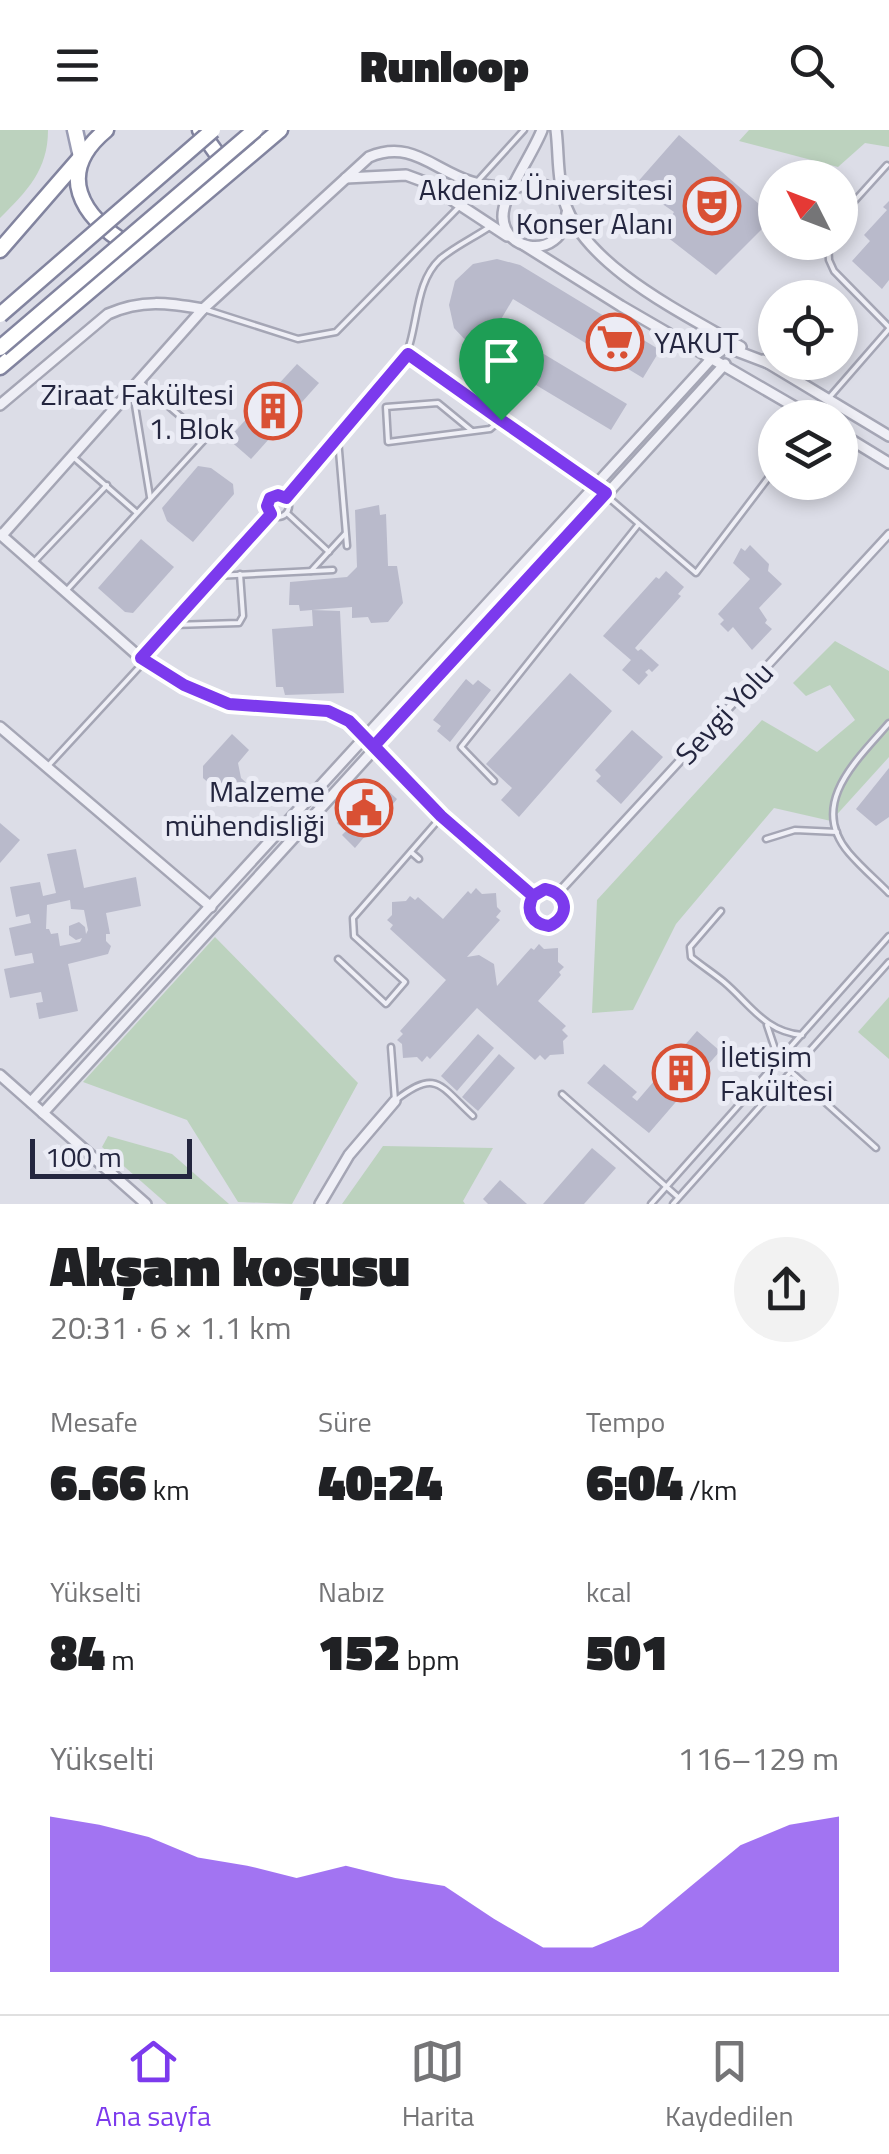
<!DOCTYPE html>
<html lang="tr">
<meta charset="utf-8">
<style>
:root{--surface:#fff;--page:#f2f2f2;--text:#202124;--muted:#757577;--line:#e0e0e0;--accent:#7c3aed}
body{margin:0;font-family:"Titillium Web",sans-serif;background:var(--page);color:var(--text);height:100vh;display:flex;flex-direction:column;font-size:38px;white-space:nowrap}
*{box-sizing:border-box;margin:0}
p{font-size:32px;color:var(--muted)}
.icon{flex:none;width:55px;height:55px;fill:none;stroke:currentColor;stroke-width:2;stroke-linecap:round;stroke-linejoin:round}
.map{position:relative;height:1074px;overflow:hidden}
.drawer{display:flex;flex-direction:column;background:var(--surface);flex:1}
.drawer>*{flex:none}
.needle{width:65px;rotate:312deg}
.controls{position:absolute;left:758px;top:30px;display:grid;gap:20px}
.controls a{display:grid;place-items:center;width:100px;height:100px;border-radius:50%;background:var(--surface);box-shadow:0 5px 15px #0003;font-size:50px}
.scale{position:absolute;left:30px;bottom:25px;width:162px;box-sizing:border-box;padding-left:10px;border:5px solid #24263f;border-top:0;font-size:28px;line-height:35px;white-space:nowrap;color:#24263f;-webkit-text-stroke:8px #ebecf5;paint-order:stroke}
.pin{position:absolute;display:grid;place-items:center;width:85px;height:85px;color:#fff;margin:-102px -42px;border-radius:50% 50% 50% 0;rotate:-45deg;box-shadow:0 0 10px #0007}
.pin .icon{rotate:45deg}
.round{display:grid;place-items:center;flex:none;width:105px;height:105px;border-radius:52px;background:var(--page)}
.overview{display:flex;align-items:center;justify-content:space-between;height:170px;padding:0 50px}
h1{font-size:55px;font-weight:800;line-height:75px}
.figures{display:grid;grid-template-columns:repeat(3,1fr);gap:15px;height:170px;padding:10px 50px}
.figures div{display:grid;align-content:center}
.figures b{font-size:50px;font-weight:800}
.figures small{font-size:28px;font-weight:400}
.figures p{font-size:28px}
.chart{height:280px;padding:20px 50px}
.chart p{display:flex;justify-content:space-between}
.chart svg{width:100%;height:180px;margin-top:10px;fill:var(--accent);opacity:.7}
header{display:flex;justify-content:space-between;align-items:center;height:130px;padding:0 50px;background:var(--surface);font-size:45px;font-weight:800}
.menu{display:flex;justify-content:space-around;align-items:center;height:140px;border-top:2px solid var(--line);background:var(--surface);font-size:28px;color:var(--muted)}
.menu a{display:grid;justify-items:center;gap:5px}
.menu .current{color:var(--accent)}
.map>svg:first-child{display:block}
.green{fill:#bcd2be}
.building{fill:#b9bacb;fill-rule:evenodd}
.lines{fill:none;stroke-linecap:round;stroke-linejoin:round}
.service-casing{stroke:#a5a6b5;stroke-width:9}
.pedestrian-casing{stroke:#a5a6b5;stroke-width:11}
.minor-casing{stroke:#a5a6b5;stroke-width:14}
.primary-casing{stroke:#9a9cb4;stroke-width:19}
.trunk-casing{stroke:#82849f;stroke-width:19}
.service{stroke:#efeff6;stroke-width:4}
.pedestrian{stroke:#efeff6;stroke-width:6}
.minor{stroke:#efeff6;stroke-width:9}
.primary{stroke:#fff;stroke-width:14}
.trunk{stroke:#fff;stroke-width:14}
.trunk-bridge-casing{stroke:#82849f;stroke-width:19;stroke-linecap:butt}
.trunk-bridge{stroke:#fff;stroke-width:14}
.route-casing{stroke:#fff;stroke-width:20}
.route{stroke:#7c3aed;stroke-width:12}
.labels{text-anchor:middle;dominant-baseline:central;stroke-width:10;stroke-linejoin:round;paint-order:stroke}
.poi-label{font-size:30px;fill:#24263f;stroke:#ebecf5;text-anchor:end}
.street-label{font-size:30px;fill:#24263f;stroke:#ebecf5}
</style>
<header><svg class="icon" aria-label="menu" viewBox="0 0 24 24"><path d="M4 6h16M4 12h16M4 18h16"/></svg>Runloop<svg class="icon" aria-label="search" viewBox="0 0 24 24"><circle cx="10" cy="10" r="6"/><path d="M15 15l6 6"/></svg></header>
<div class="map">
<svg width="889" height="1074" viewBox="0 0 889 1074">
<rect width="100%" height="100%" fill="#dcdde7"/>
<g class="green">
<path d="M0,0h48c0,40 -21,61 -48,88z"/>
<path d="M749,0h140v17l-24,-4 -27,24 -99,-26z"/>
<path d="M835,511l54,30v86l-58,64 -57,-13 -98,116 -43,86 -41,3 5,-113 165,-180 55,32 38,-32 -25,-35 -24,11 -13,-13z"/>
<path d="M215,807l143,146 -66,121 -54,-2 -51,-82 -104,-38z"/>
<path d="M889,867v62l-31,-27z"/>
<path d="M108,1006l64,18 57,50h-62l-65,-57z"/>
<path d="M383,1016l110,2 -30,53 2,3h-123z"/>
</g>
<g class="building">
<path d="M679,5l95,82 -58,58 -54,-42 12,-21 -39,-27z"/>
<path d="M889,71v79l-7,9 -30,-28 18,-20 -6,-6 23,-25 -4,-3z"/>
<path d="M497,129l23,6 140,85 -17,28 -130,-79 -16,27 130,78 -16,26 -140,-84 -17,-18 -5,-23 6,-24 18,-17z"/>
<path d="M840,170l16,15 -16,17z"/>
<path d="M297,234l22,19 -68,76 -23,-20z"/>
<path d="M198,336l13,2 22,16 1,10 -41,48 -26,-21 -5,-13z"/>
<path d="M379,375l1,10 6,-1 2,52h9l6,37 -15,19 -17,1 -3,-6 -16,1v-11l-40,3 28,1 4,82 -59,2 -2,-8h-7l-4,-58 41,-3 -1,-16 -12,1 -1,-6h-10l1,-23 57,-5 10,-10 -2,-57z"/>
<path d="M141,409l33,28 -41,46 -8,-1 -27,-24z"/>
<path d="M750,415l19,19 -1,7 14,13 -23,24 8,12 -2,3 7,6 -20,21 -19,-23 -5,5 -8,-8 4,-4 -6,-6 32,-35 -17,-16 8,-15 4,3z"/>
<path d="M666,441l18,16 -6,7 3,2 -46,52 3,3 3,-2 18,16 -7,7 -3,-3 -4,3 3,3 -9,10 -17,-15 9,-10 -28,-24 53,-59 3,2z"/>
<path d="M570,543l42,38 -93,106 -18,-17 11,-12 -26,-24z"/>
<path d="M466,549l7,6 5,-5 13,10 -41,52 -13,-11 4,-5 -8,-6z"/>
<path d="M632,600l31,27 -42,47 -25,-23 5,-5 -6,-6z"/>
<path d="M232,604l17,16 -11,13 3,15 10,9 -16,19 -32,-28v-12z"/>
<path d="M889,638v49l-13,9 -20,-17z"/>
<path d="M372,653l8,8 4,-4 13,12 -15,19 -3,-3 -2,2 3,3 -11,7 2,2 -16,19 -13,-13 4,-4 -9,-8 26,-23 -3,-3z"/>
<path d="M0,693l20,17 -20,23z"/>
<path d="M76,719l8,39 52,-11 5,29 -35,7 4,21h-4v7l5,5 -3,8 -40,10 10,47 -39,8 -3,-16 7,-1 -2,-10 -31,6 -6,-29 30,-6 -2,-10 -17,3 -6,-28 22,-5 -2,-9 -13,3 -6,-30 30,-5 3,14 13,-3 -9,-39zM70,770l1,9 13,1 4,20 -2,4 -1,-7 -6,-5 -10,4v9l7,5 6,-2 -2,4 -20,4 -2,-13 -7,1 -2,-5h-3l1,-24z"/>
<path d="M476,758l6,6 14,-1 1,14 4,4 -5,6 4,3 -33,37 12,-2 15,9 3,22 34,-38 3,2 5,-6 5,5 14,-1v14l6,5 -5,5 2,3 -23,26 28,25 -4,4 6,6 -5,5 1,13 -14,1 -5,5 -5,-5 -5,5 -58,-52 -47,51 -3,-3 -5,6 -5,-5 -14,1 -1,-14 -5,-4 6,-6 -3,-3 46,-51 -56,-51 3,-4 -6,-5 5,-5v-13l14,-1 4,-5 5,4 3,-3 25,22 25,-28 3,3z"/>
<path d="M697,901l23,20 -71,82 -62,-50 17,-19 33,28 -5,5 5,4z"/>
<path d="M478,904l16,14 -37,43 -16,-15z"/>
<path d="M499,924l16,14 -37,43 -16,-14z"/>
<path d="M592,1018l24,20 -32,36h-41z"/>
<path d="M500,1050l27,24h-39l-5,-5z"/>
</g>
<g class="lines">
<g class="service-casing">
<g id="service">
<path d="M840,87l47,-52"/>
<path d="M828,112l1,18 5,11 55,56"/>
<path d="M207,180l91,29 38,-7 123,-125 16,-23 49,-54"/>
<path d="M133,263l17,104"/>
<path d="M828,269l61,-70"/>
<path d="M472,301l-34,-28 -52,4 2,35 102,-13 8,-7"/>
<path d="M338,309l9,107"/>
<path d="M72,326l64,56"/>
<path d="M595,356l101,87 79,-104"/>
<circle cx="278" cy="376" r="11"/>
<path d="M286,368l115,-133c19,-32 11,-80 39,-106 14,-12 33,-21 48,-31"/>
<path d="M288,384l41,38"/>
<path d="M34,432l73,-77"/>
<path d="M311,441l34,-37"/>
<path d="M215,446l118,-6"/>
<path d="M66,461l140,-153 -67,-57"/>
<path d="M173,495l66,-2 4,-7 -3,-42"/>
<path d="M141,528l130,-143"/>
<path d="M889,593c-31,36 -82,81 -40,130 12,14 27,27 40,40"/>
<path d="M47,637l95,-103"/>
<path d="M494,651l-33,-34 177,-222"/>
<path d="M766,709l29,-9 42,2"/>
<path d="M411,722l8,7"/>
<path d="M721,781l-31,36 1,10c11,9 22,16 33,25 26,22 41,50 78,53"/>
<path d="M338,829l48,45 19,-22 -51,-46 -1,-18 88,-101"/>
<path d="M767,895l12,36 97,87"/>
<path d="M391,917l4,54"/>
<path d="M562,964l116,103"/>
<path d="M396,970c41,-32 44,-14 77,16"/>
<path d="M651,1074l238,-268"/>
<path d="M673,1074l216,-242"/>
</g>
</g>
<g class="pedestrian-casing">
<path id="pedestrian" d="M558,763l331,-359"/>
</g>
<g class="minor-casing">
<g id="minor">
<path d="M542,0c-9,23 -34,59 -38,78 -10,43 58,57 63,5"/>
<path d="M556,0c3,23 1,48 8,70 19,66 121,114 177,147"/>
<path d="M346,48l60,-3 19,7 82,54"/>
<path d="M518,57c18,-6 32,-4 44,11"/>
<path d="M524,115l97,61 193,112"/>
<path d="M408,224l187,132"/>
<path d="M763,230l126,76"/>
<path d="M0,275l108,-91c34,-15 60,-11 95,-5"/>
<path d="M840,303l49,30"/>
<path d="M0,404l144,127 40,24 45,19 99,7 21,10 92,95 92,80"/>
<path d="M3,404l200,-225 166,-152c43,-18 64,13 103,25 15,5 32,6 48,4"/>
<path d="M0,597l211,180"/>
<circle cx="547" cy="777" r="18"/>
<path d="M0,945l146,129"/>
<path d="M31,972l682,-745 13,-10 42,16"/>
<path d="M43,983l682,-749"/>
<path d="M320,1074l29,-49 46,-54"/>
</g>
</g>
<g class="primary-casing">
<path id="primary" d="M75,0l6,27"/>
</g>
<g class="trunk-casing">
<g id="trunk">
<path d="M106,0c-52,43 -25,87 24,116"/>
<path d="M200,0l27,38"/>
<path d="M0,120l80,-92"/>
<path d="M0,237l280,-237"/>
</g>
</g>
<use href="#service" class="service"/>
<use href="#pedestrian" class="pedestrian"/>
<use href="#minor" class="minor"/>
<use href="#primary" class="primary"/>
<use href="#trunk" class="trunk"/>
<g class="trunk-bridge-casing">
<g id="trunk-bridge">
<path d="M0,185l213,-185"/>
<path d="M0,218l255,-218"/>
</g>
</g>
<use href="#trunk-bridge" class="trunk-bridge"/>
</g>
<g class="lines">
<g class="route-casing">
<path id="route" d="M501,290l-93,-66 -122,144 -8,-3 -8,3 -3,8 4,8 -130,144 43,27 45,19 99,7 21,10 92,95 92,80 12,-7c23,4 26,28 4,37 -17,-2 -24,-15 -16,-30l-92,-80 -67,-70 232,-253 -105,-73"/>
</g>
<use href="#route" class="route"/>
</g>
<defs>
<g id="theatre-ring" transform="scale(2.875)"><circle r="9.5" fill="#ebecf5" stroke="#d95034" stroke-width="1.5"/><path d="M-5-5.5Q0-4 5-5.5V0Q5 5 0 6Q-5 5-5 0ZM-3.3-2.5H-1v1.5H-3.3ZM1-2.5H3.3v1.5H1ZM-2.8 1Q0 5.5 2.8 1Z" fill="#d95034"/></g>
<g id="supermarket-ring" transform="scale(2.875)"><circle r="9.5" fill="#ebecf5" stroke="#d95034" stroke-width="1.5"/><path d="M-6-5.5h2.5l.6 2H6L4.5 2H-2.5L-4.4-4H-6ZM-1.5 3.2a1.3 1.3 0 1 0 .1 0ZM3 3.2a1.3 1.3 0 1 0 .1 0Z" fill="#d95034"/></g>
<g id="building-ring" transform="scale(2.875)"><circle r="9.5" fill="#ebecf5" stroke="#d95034" stroke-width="1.5"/><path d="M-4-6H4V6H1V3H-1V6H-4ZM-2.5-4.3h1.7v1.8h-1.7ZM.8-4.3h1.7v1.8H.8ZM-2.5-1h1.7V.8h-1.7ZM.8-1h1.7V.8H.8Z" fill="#d95034"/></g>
<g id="civic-ring" transform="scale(2.875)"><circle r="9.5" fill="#ebecf5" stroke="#d95034" stroke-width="1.5"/><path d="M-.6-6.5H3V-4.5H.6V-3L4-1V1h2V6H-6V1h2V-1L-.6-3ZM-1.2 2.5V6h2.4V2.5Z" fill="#d95034"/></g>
</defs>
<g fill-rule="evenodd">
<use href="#theatre-ring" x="712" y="76"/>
<use href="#supermarket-ring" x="615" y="212"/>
<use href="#building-ring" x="273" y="281"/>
<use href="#civic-ring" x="364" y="678"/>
<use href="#building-ring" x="681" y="943"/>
</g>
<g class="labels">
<g class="poi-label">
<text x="673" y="59">Akdeniz Üniversitesi<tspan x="673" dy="34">Konser Alanı</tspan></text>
<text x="654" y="212" text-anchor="start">YAKUT</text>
<text x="234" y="264">Ziraat Fakültesi<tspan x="234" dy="34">1. Blok</tspan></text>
<text x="325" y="661">Malzeme<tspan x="325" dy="34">mühendisliği</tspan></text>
<text x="720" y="926" text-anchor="start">İletişim<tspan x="720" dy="34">Fakültesi</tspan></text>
</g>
<g class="street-label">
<text transform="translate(724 583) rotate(-47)">Sevgi Yolu</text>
</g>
</g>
</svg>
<div class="controls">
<a><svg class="needle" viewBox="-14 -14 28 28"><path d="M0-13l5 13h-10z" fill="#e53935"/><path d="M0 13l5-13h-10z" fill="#757577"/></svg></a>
<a><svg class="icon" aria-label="locate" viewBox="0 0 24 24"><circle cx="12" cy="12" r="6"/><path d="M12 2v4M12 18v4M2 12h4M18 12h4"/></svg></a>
<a><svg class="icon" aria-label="layers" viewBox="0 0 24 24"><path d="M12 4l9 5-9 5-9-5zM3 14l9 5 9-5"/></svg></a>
</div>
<div class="scale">100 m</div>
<div class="pin" style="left:501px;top:290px;background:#1e9e55"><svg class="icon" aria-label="arrive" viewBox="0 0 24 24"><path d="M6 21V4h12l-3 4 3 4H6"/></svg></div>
</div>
<section class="drawer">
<div class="overview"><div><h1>Akşam koşusu</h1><p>20:31 · 6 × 1.1 km</p></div><a class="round"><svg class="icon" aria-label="share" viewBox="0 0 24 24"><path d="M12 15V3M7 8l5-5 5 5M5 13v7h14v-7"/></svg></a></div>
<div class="figures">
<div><p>Mesafe</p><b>6.66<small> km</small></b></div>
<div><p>Süre</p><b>40:24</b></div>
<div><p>Tempo</p><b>6:04<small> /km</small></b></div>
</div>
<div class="figures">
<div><p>Yükselti</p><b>84<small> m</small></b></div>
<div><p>Nabız</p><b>152<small> bpm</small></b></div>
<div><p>kcal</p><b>501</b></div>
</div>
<div class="chart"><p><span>Yükselti</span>116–129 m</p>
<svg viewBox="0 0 160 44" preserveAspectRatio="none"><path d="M0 44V6L10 8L20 11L30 16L40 18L50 21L60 18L70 21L80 23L90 31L100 38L110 38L120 33L130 23L140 13L150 8L160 6V44z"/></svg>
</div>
</section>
<nav class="menu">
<a class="current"><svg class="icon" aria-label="home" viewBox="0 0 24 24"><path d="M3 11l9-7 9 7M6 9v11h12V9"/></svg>Ana sayfa</a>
<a><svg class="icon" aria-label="map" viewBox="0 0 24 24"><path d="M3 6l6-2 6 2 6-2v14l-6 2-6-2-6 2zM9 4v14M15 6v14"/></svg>Harita</a>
<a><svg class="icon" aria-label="saved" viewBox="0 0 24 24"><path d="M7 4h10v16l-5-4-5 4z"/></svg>Kaydedilen</a>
</nav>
